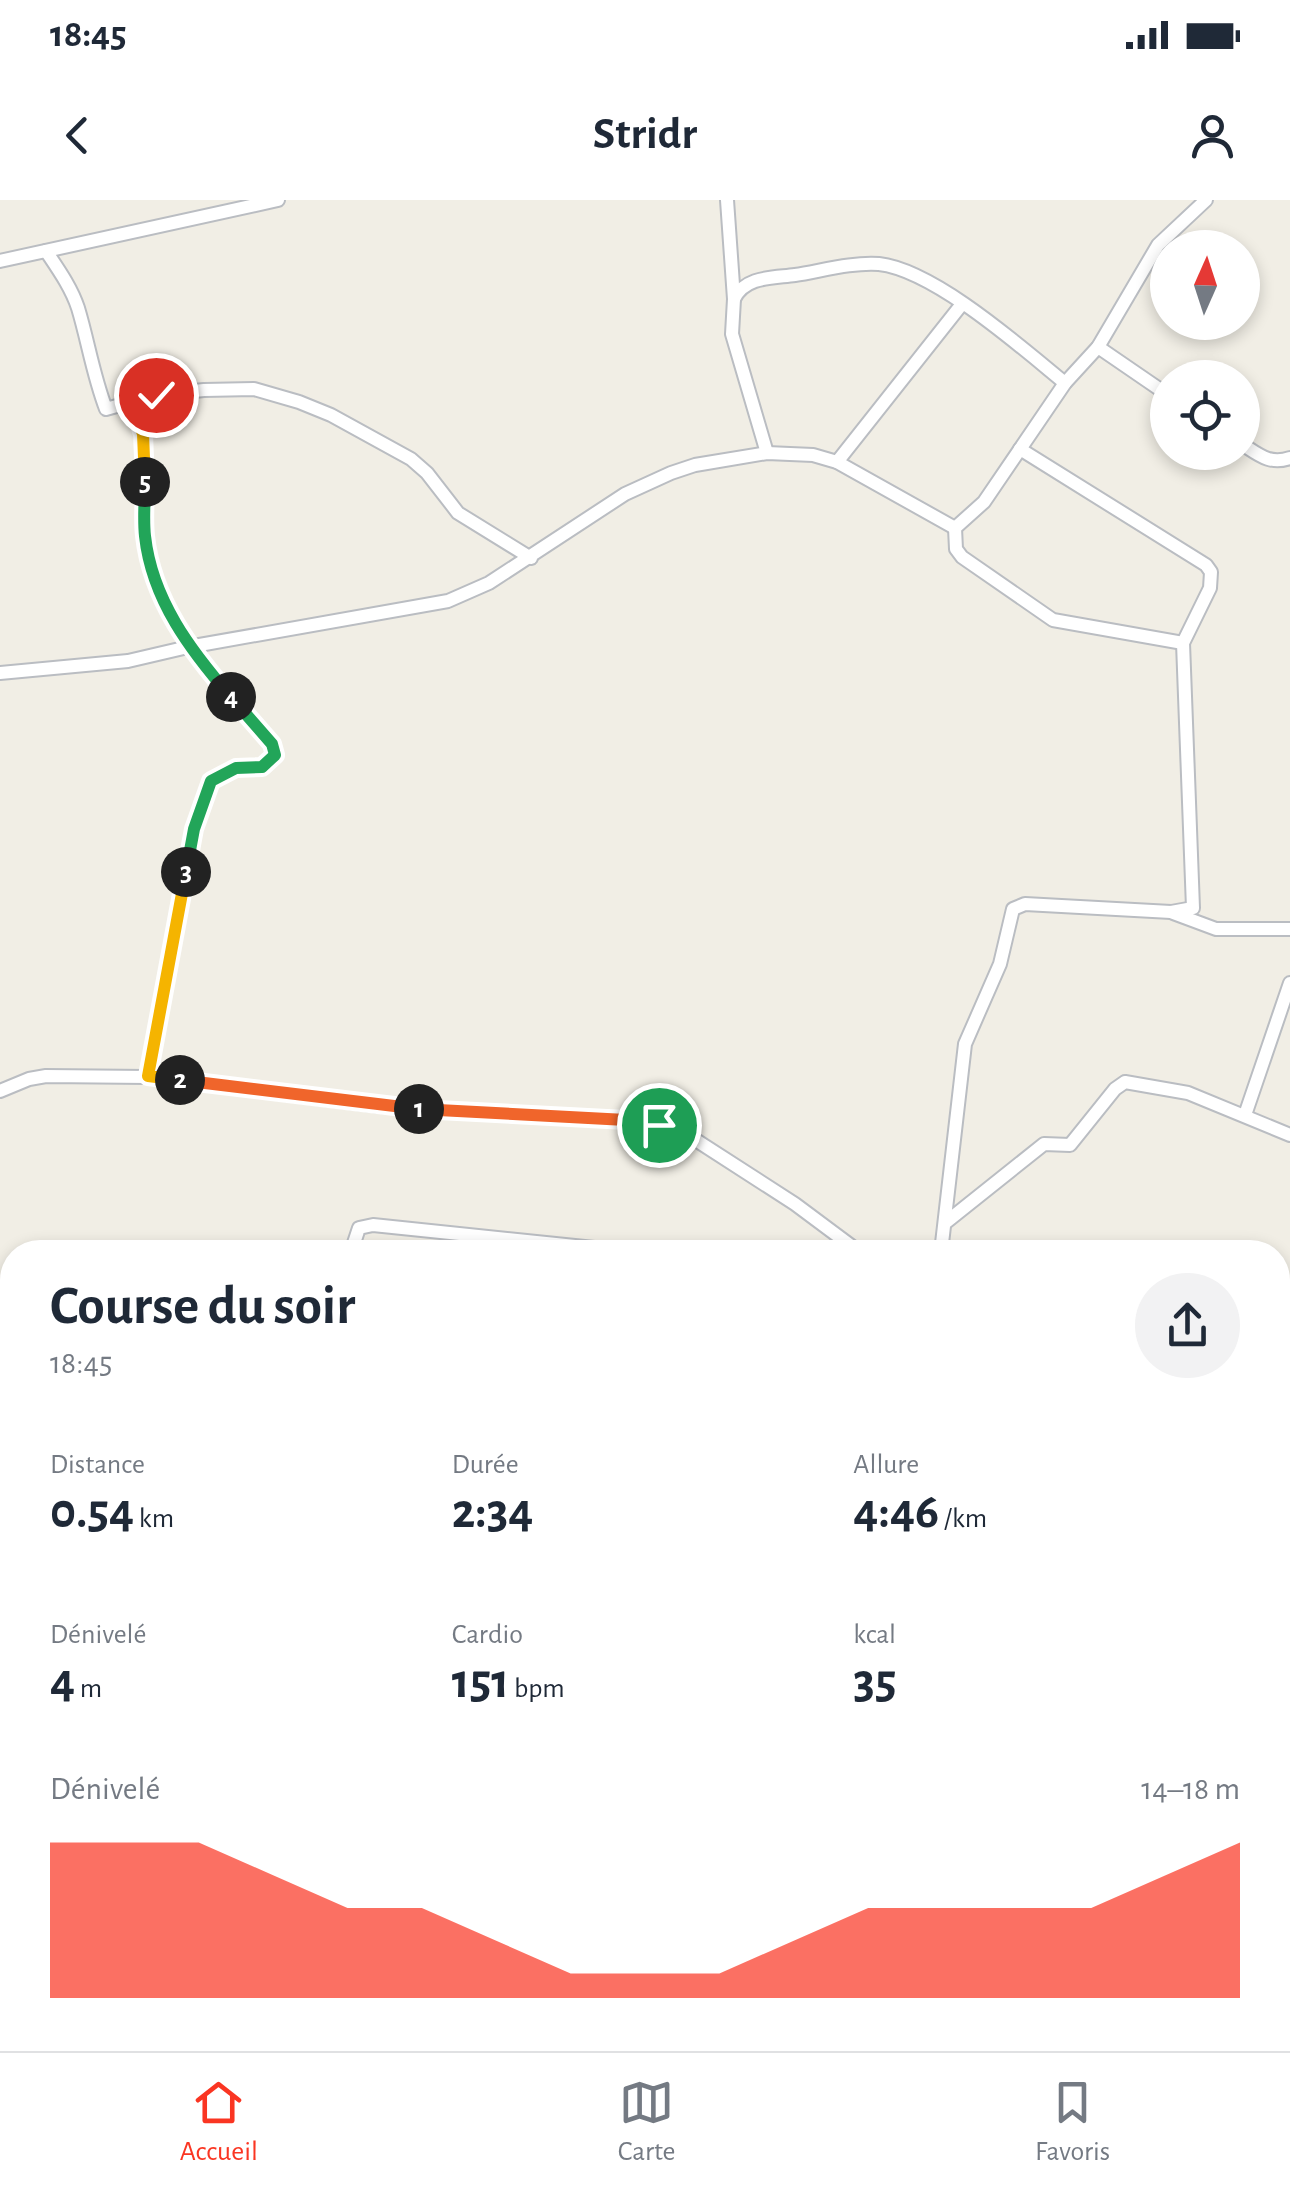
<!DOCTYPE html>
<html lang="fr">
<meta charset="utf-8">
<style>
:root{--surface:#fff;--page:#f2f2f3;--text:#1f2937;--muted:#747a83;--line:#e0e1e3;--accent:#fa3522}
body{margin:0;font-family:"Alegreya Sans",sans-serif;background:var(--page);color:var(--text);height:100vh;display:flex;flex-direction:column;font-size:38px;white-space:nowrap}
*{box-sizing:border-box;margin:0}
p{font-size:32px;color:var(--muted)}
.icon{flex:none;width:55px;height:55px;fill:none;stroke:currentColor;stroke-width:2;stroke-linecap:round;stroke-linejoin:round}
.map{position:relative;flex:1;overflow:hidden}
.details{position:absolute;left:0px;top:1040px;width:1290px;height:812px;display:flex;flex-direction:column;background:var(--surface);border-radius:40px 40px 0 0;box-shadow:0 5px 15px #0003}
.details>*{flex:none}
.needle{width:65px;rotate:3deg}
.controls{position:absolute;left:1150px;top:30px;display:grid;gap:20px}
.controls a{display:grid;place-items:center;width:110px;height:110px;border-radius:50%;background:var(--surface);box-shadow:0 5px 15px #0003;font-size:50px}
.pin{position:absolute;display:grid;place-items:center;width:85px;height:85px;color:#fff;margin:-42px;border:5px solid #fff;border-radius:50%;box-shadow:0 2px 10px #0007}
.km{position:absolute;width:50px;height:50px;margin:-25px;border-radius:50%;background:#222;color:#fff;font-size:28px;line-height:50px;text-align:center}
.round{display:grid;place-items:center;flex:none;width:105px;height:105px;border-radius:52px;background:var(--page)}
.overview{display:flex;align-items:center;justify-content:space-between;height:170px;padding:0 50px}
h1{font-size:55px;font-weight:600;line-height:75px}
.stats{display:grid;grid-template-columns:repeat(3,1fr);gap:15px;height:170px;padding:10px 50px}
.stats div{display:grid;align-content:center}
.stats b{font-size:50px;font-weight:600}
.stats small{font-size:28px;font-weight:400}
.stats p{font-size:28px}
.chart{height:280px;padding:20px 50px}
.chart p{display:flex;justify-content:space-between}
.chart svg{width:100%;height:180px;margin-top:10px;fill:var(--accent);opacity:.7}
.status{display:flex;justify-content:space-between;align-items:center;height:70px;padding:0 50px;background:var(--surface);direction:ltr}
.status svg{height:28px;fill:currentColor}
header{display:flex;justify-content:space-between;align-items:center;height:130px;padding:0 50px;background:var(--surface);font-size:45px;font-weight:600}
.tabs{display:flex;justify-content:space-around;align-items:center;height:140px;border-top:2px solid var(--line);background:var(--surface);font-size:28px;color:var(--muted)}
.tabs a{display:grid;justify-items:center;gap:5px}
.tabs .on{color:var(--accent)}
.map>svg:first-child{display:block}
.green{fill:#bfeac0}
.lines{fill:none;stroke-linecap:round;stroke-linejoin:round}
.street-casing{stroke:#babdc2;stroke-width:16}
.street{stroke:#fff;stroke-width:12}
.split-1-casing{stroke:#fff;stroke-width:20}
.split-2-casing{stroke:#fff;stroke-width:20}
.split-3-casing{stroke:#fff;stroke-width:20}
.split-4-casing{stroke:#fff;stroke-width:20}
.split-5-casing{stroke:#fff;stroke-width:20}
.split-6-casing{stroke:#fff;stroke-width:20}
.split-1{stroke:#f0652b;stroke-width:12}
.split-2{stroke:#f0652b;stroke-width:12}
.split-3{stroke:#f5b400;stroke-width:12}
.split-4{stroke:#22a559;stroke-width:12}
.split-5{stroke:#22a559;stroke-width:12}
.split-6{stroke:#f5b400;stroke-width:12}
</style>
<div class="status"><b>18:45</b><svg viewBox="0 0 49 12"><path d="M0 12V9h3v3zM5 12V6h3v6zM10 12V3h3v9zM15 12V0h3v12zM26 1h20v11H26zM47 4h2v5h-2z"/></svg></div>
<header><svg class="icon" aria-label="back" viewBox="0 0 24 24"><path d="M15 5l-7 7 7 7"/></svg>Stridr<svg class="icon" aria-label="person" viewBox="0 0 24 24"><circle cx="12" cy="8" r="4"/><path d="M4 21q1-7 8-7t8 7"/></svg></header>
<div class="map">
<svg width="1290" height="1851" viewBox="0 0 1290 1851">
<rect width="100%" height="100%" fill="#f1eee5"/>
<path class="green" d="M386,1840h706l22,11h-731z"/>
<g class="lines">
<g class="street-casing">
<g id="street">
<path d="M727,0l7,99 -2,35 35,119"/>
<path d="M46,51c12,18 25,36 32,57 10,33 15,67 28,101l50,-14 48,-5 50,-1 45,13 32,13 80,44 16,14 31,40 73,45"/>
<path d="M0,61l278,-61"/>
<path d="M734,99c11,-23 39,-21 61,-24 26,-4 57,-13 84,-11 55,6 142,83 186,119"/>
<path d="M1098,147l70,48"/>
<path d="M132,202c19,44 8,89 14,136 10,84 73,145 126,206l3,11 -13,12 -26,2 -25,12 -18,48 -45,248"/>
<path d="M1242,244c17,11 28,21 48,14"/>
<path d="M837,262l125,-158"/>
<path d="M1183,443l-130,-23 -91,-63 -6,-8 -1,-21 29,-26 81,-119 33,-36 60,-102 48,-45"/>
<path d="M0,473l128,-12 60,-14 260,-46 41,-18 136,-89 46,-21 24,-8 72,-12 46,2 24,7 118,66"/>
<path d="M1173,713l43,16h74"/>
<path d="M0,891l29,-12 17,-3 102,1 233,29 245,14 33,5 29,10 107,69 59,44 15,4"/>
<path d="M1245,915l45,-132"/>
<path d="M945,1023l99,-79 26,1 45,-56 10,-7 63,11 102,42"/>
<path d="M351,1052l8,-24 14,-3 260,27"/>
<path d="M941,1052l24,-208 35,-80 13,-55 12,-5 146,8 22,-4 -10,-265 27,-55 1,-16 -5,-7 -186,-116"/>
<path d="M0,1109l12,-4"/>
<path d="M1278,1174l12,-2"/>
<path d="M1278,1228l12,-29"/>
<path d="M1278,1379h12"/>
<path d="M0,1518l12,-4"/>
<path d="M0,1624h12"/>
<path d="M1278,1667l12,-3"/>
<path d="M0,1741h12"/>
</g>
</g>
<use href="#street" class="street"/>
</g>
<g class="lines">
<g class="split-1-casing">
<path id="split-1" d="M419,909l207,11 33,5"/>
</g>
<g class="split-2-casing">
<path id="split-2" d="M180,880l239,29"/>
</g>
<g class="split-3-casing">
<path id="split-3" d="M180,880l-32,-4 38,-204"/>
</g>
<g class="split-4-casing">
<path id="split-4" d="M186,672l8,-43 17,-48 25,-13 26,-1 13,-12 -3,-11 -41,-47"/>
</g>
<g class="split-5-casing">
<path id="split-5" d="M145,282c0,18 -2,36 0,54 7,64 46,115 86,161"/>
</g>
<g class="split-6-casing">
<path id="split-6" d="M145,282l-2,-48 -11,-32 24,-7"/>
</g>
<use href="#split-1" class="split-1"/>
<use href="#split-2" class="split-2"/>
<use href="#split-3" class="split-3"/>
<use href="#split-4" class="split-4"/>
<use href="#split-5" class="split-5"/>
<use href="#split-6" class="split-6"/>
</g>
</svg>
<div class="controls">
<a><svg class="needle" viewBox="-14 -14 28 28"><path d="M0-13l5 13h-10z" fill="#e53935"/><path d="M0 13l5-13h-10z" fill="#747a83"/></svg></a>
<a><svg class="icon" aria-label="locate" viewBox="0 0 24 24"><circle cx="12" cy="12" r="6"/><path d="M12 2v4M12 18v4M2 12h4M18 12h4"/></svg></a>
</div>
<div class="pin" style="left:659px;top:925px;background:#1e9e55"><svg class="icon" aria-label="arrive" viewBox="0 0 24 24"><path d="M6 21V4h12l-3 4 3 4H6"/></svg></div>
<div class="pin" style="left:156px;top:195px;background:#d93025"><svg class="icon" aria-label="check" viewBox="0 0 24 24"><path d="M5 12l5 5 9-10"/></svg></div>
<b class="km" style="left:419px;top:909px">1</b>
<b class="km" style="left:180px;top:880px">2</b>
<b class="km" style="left:186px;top:672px">3</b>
<b class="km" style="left:231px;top:497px">4</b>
<b class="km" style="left:145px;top:282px">5</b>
<section class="details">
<div class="overview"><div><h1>Course du soir</h1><p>18:45</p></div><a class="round"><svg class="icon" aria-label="share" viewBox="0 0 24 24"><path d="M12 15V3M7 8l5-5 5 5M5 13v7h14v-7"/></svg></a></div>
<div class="stats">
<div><p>Distance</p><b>0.54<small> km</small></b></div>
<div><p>Durée</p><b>2:34</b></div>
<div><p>Allure</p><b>4:46<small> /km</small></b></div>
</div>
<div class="stats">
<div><p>Dénivelé</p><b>4<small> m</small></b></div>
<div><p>Cardio</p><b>151<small> bpm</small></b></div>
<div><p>kcal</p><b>35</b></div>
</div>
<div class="chart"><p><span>Dénivelé</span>14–18 m</p>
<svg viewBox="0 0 160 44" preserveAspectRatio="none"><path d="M0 44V6L10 6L20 6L30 14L40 22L50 22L60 30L70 38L80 38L90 38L100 30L110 22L120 22L130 22L140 22L150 14L160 6V44z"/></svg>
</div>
</section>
</div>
<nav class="tabs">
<a class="on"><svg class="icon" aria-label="home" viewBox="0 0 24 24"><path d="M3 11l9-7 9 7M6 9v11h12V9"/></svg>Accueil</a>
<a><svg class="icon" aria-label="map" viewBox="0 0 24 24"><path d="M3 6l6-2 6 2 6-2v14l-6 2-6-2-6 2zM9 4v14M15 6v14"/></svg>Carte</a>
<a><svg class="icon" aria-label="saved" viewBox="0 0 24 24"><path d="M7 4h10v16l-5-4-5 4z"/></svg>Favoris</a>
</nav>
